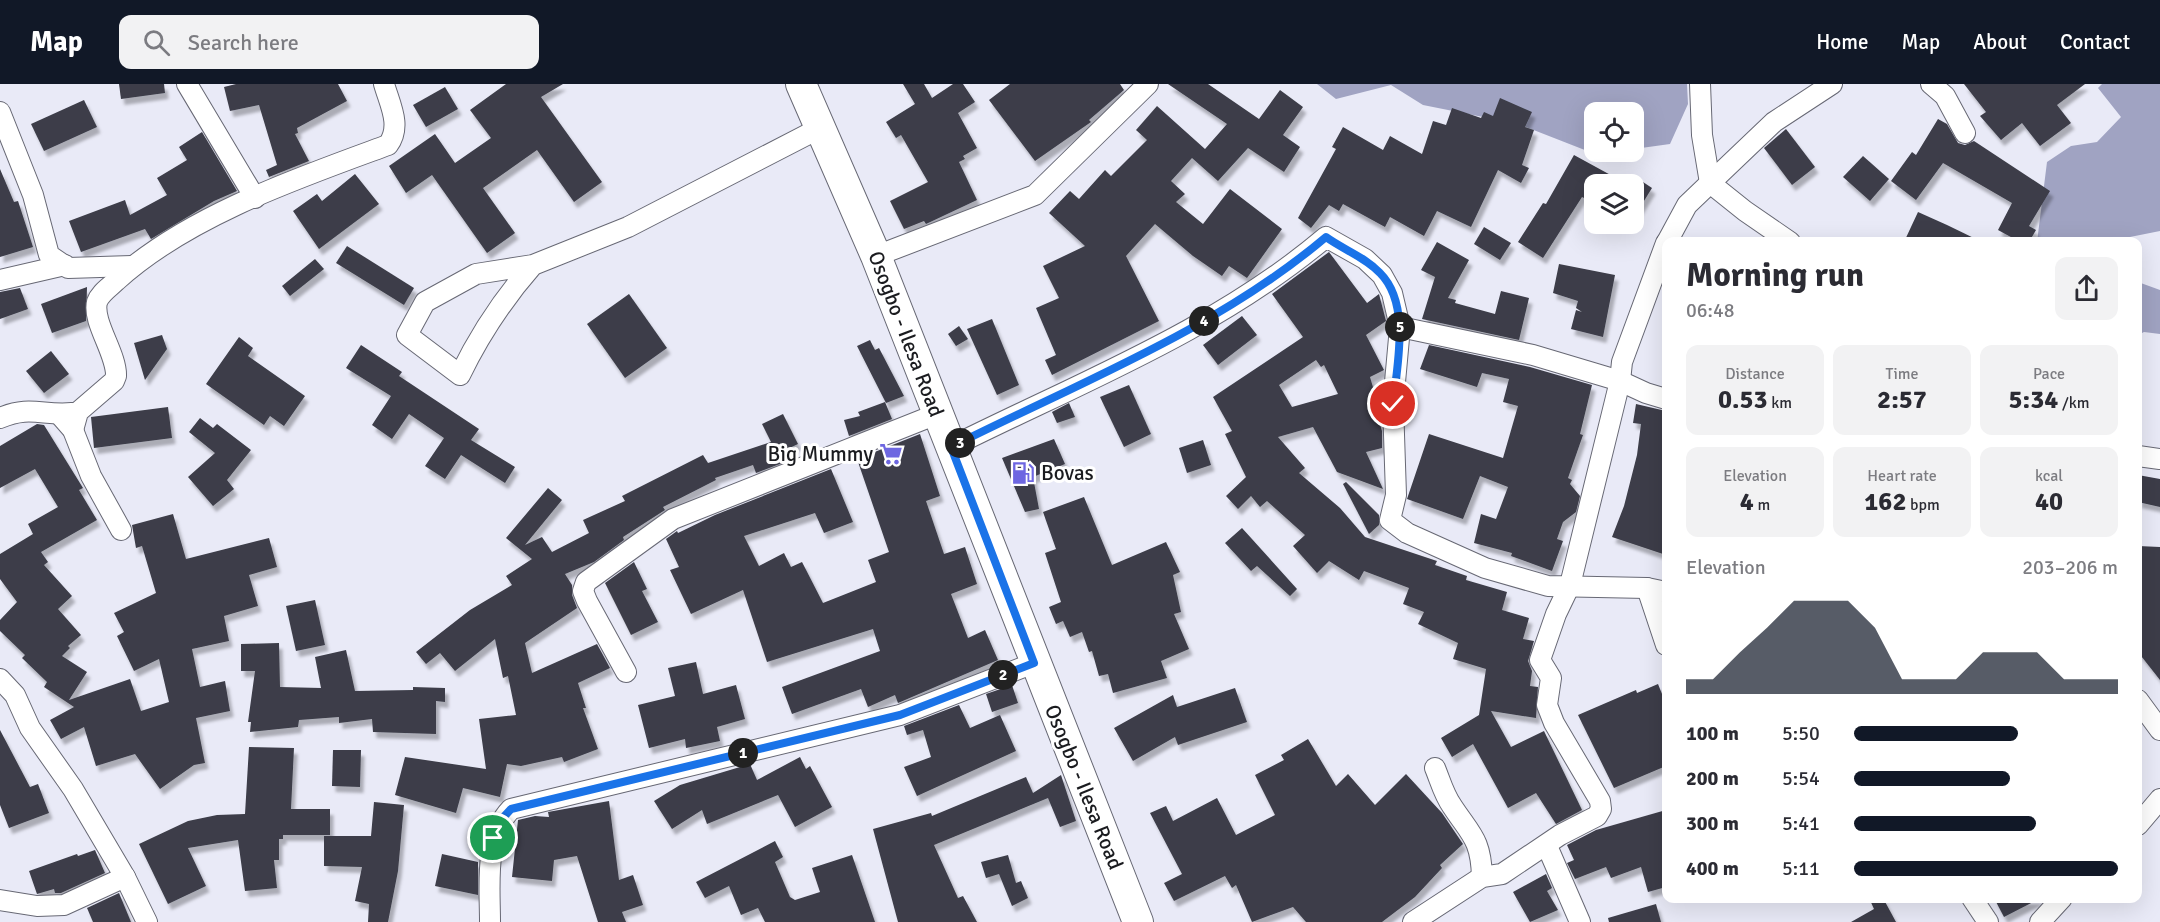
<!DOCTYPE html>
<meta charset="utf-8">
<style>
:root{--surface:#fff;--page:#f2f2f3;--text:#2b2b33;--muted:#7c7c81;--accent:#111827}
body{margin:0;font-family:Signika,sans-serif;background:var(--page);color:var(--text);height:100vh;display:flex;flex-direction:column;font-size:22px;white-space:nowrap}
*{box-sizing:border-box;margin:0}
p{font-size:20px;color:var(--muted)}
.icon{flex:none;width:33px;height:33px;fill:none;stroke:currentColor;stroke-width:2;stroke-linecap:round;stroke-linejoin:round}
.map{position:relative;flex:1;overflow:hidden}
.details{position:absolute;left:1662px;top:153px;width:480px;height:666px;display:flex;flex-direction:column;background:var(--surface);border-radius:12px;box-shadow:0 6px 24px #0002}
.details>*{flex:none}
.fabs{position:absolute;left:1584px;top:18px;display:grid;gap:12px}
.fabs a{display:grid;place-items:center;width:60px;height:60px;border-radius:12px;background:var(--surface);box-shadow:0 6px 24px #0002;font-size:30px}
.pin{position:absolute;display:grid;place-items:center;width:51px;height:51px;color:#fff;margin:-26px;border:3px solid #fff;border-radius:50%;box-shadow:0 2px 6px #0007}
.km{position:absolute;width:30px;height:30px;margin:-15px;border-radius:50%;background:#222;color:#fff;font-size:16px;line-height:30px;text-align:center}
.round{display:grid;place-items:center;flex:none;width:63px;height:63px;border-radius:12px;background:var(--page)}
.summary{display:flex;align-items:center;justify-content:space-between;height:102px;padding:0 24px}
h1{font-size:33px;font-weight:700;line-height:45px}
.figures{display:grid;grid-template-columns:repeat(3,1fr);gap:9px;height:102px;padding:6px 24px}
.figures div{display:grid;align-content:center;border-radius:12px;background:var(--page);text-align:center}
.figures b{font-size:26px;font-weight:700}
.figures small{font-size:16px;font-weight:400}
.figures p{font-size:16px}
.chart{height:168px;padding:12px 24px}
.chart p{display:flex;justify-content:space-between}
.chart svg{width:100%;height:108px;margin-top:6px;fill:var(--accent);opacity:.7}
ul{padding:0 24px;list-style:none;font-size:20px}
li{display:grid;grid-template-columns:96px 72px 1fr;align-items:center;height:45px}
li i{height:15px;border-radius:8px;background:var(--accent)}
header{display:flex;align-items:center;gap:36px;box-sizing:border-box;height:84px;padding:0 30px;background:var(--accent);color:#fff}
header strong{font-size:28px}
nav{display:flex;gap:33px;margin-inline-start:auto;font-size:21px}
.search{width:420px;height:54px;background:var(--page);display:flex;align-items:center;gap:15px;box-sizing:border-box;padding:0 21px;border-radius:12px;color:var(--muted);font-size:22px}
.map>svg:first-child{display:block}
.forest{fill:#a0a3c2}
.building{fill:#3c3d48;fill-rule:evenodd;filter:url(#shadow)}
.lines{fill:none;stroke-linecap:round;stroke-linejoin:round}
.minor-casing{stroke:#676874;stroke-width:22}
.primary-casing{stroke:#676874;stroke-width:32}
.minor{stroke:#fff;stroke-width:20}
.primary{stroke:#fff;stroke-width:30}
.route-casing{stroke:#fff;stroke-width:12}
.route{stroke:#1a73e8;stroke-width:8}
.labels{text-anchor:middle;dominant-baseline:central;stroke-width:6;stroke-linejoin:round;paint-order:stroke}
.street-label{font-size:21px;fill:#1a1b1f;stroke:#fff}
.poi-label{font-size:21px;fill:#1a1b1f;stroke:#fff;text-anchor:end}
</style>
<header>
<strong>Map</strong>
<div class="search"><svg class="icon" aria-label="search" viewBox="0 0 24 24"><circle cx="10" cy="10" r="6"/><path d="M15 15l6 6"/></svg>Search here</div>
<nav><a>Home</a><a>Map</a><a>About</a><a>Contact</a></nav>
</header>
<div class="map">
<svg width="2160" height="838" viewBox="0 0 2160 838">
<defs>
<filter id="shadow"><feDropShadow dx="3.5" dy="6" stdDeviation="1.5" flood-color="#0004"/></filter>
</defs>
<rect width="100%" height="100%" fill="#e9eaf7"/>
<g class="forest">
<path d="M1317,0h370l1,20 -18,40 -36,5v-37h-40v40h18l-17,2 -77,-30 -95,-19 -32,-20 -55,14z"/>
<path d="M2102,0h58v147l-50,10 -73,1 10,-80 24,-16 26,-4 24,-25 -23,-29z"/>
<path d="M2138,198l22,8v44l-16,-2 -6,3z"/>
</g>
<g class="building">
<path d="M119,0h45l1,9 -44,6z"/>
<path d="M236,0h102l9,17 -50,27 1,5 -3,1 14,27 -40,16 -3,-7 11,-5 -18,-60 -29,6 -6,-24z"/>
<path d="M506,0h57l-22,13 61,85 -28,20 -37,-52 -54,38 32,45 -28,20 -55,-78 -26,18 -17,-27 46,-32 20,29 36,-25 -21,-28z"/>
<path d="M903,0h21l8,14 21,-14h10l12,18 -17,11 19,35 -14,8 2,3 -6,3 18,38 -51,24 -2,-3 -20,8 -14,-28 38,-19 -27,-47 -5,3 -10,-16 29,-18z"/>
<path d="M1010,0h110l4,6 -35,30 2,2 -56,39 -46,-61z"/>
<path d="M1168,0h40l51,35 21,-29 23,17 -20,28 17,12 -16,25 -36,-24 -30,33 -26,-23 -21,23 14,13 -9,8 27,22 27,-35 52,40 -35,49 -18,-12 -7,10 -29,-20 -38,-32 -29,32 33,65 -107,54 -7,-15 11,-5 -20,-47 23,-10 -16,-32 42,-20 -36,-33 21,-22 9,8 26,-29 6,6 36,-36 -11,-10 21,-24 48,43 22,-25z"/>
<path d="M1964,0h121l-28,21 14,18 -31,23 -18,-23 -21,17 -21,-24 6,-4z"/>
<path d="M445,3l13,22 -32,18 -13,-22z"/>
<path d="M1500,14l32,14 -7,15 9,3 -12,35 7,3 -8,15 -23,-13 -27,57 -34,-16 -13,25 -34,-19 -5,10 -42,-23 -4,7 -10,-6 -18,23 -13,-10 38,-69 -4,-2 11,-20 40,23 7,-14 32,18 11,-33 13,4 6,-17 29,10 3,-6 9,4z"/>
<path d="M84,16l13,27 -53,24 -13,-27z"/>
<path d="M1938,35l9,5 11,19 7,2 9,-4 76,50 -21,35 7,4 -7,12h-9l-22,-12 14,-27 -69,-40 -27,37 -25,-19 21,-29 4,3z"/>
<path d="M1786,45l29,38 -23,18 -28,-37z"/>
<path d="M202,48l35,59 -23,10 -63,38 -6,-10 -64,23 -12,-31 56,-21 5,15 37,-20 -10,-17 30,-18 -8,-13z"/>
<path d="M1574,71l53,29h-33l-8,15 -4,-2 -39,61 -25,-16 25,-39 3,1z"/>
<path d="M1863,72l26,23 -19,22 -27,-24z"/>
<path d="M0,85l14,33 4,-1 15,46 -33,10z"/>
<path d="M355,90l24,30 -60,45 -26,-38 24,-17 5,7z"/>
<path d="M1634,92l18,12 -18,29z"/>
<path d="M1918,128l29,13 35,17h-78z"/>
<path d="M1484,143l27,16 -11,17 -26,-16z"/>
<path d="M1437,158l32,18 -21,38 8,2 -1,3 40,11 6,-23 28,7 -10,42 -97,-21 13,-42 -14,-7z"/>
<path d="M347,162l67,42 -10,17 -68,-42z"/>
<path d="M1329,168l38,51 12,-9 7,27 -20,14 18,35 -14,7 9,31 -4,1 7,22v17l-16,4 17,37 -46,-17 -24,-45 -35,10 27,31 -6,5 41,35 25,29 72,24 -2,4 32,11 -1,4 41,12 -5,18 27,8 -6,21 11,2 -6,20 4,10 -2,15 8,1 -2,31 -45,-7 20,36 33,-16 38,79 -26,14 -20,-31 -28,15 -35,-64 -21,13 -11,-19 38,-23 7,-46 -33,-10 5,-16 -40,-19 6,-12 -21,-8 6,-16 -45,-17 -5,9 -30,-19 -12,12 -24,-27 12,-11 -38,-34 -7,6 -9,-11 -13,13 -12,-13 20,-19 -21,-43 7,-3 -19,-34 90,-60 -31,-43zM1316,276l5,7 3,-2 14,29 -46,13 -13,-22z"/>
<path d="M315,175l9,10 -34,27 -8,-10z"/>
<path d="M1559,180l56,11 -12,62 -32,-8 5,-19 6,2 -6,-4 2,-7 -25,-8z"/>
<path d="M87,203l-1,34 -34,12 -11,-29z"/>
<path d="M20,204l8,21 -28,10v-27z"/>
<path d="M629,210l38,54 -42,30 -38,-54z"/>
<path d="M1242,232l15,19 -39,30 -15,-20z"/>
<path d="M992,235l27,66 -22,10 -30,-66z"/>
<path d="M959,242l9,13 -12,7 -8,-12z"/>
<path d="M162,251l5,14 -22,31 -11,-37z"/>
<path d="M239,253l14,11 -5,8 57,40 -21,30 -14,-10 -6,9 -58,-41z"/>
<path d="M870,256l5,10 4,-2 25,48 -18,7 -29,-57z"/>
<path d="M361,261l41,27 -3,4 80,53 -8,11 44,27 -10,16 -44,-28 -16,24 -20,-13 19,-28 -35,-24 -17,25 -20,-14 19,-29 -45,-28z"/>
<path d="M1429,261l101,22 62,18 -12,49 3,1 -15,43 4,2 -2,4 10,12 -4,16 -13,10 -6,17 6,2 -11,30 -41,-15 1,-3 -38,-10 7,-29 15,5 12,-32 -28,-11 -17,43 -56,-20 22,-65 74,24 15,-52 -15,-4 6,-23 -27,-6 -5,14 -57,-18z"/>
<path d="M51,267l18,23 -25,19 -18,-22z"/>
<path d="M1129,301l22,49 -27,13 -24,-50z"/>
<path d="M885,318l7,17 -43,17 -5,-16 16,-4 -2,-4z"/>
<path d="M1069,319l6,14 -18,6 -5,-11z"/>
<path d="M1636,320l30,7v144l-54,-18 12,-31 13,-51 4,-31 -8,-1z"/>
<path d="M168,323l4,31 -78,10 -3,-31z"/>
<path d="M783,330l15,30 -17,8 4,10 -29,11 -3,-8 -38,13 1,2 -53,27 2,3 -42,27 1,3 -30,22 -29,12 7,11v10l5,13 -52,35 7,30 65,-29 13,24 -32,15 8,25h-3l15,41 -34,13 -2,-5 -41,9 -14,-2 -7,33 -37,-9 -7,25 -61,-18 10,-38 81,12 -7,-50 37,-4 -8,-39 -5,2 -8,-39 -40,32 -15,-18 -14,11 -10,-12 54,-42 42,-25 -6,-9 26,-17 -26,-21 42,-50 14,12 -37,45 17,-8 10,15 37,-19 -6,-13 42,-19 -3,-5 81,-41 5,8 63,-21 -9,-18z"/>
<path d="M200,334l13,10 4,-4 34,26 -24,30 7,9 -21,17 -25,-29 27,-24 -26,-21z"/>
<path d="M37,340l7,1 39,63 -4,2 18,30 -56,32 7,10 -4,3 28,31 -14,13 23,26 -13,11 2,2 -8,8 25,16 -18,28 61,-21 11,32 28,-9 -10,-43 -25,12 -17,-35 7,-4 -10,-19 42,-20 -14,-47 -6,2 -4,-23 41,-11 13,45 83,-21 8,29 -28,8 9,31 -34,10 5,25 -37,8 8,38 25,-6 5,30 -34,7 9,45 -11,2 -34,24 -25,-35 -39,12 -12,-39 -23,12 -11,-19 24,-13 -30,-20 3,-5 -25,-24 3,-3 -25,-24v-11l17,-18 -17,-23v-25l33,-20 -5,-10 30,-17 -23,-38 -35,19v-42z"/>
<path d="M920,350l20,62 -14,5 18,53 21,-7 12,37 -26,10 17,44 17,-8 13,30 -100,43 -3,-8 -27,12 -7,-18 -69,25 -10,-27 98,-36 -7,-22 -106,33 -24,-72 -52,24 -21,-44 9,-3 -13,-28 11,-8 1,2 37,-18 116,-46 22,53 -29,11 -9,-20 -71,23 15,30 25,-13 7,14 11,-5 21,41 53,-21 -8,-22 21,-8 -32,-93z"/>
<path d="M1054,355l11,25 -32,13 6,32 -14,3 -23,-54z"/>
<path d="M1203,356l8,25 -24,8 -8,-25z"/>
<path d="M2138,391l22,4v28l-22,-5z"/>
<path d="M1346,398l33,33v10l-10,9 -26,-50z"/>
<path d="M1084,413l28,68 54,-23 14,30 -7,3 8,37 -7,2 15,35 -28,12 6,17 -54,15 -5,-19 -9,2 -7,-25 -3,1 -7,-20 -12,5 -7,-16 -7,3 -7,-17 12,-5 -16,-49 11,-4 -13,-37z"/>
<path d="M1242,444l55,61 -7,7 -33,-30 -6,5 -26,-28z"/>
<path d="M2138,462l22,1v133l-22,-28z"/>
<path d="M634,478l13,27 -5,2 16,31 -27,13 -26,-52z"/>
<path d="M315,516l10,45 -29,6 -10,-45z"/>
<path d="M279,559l1,44 41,1 -6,-31 31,-7 9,41 58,-1v-3l32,1v14l-9,-1v33l-63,-2 -1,-13 -33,4v-6l-40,3 -1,7 -48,5 1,-10h-3l7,-51h-14v-27z"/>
<path d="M696,578l7,32 33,-9 9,34 -28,8 3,14 -34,7 -1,-9 -36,9 -11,-43 37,-9 -7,-28z"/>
<path d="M1658,600l8,20v62l-52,22 -36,-73 58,-25 1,3z"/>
<path d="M1012,601l6,18 -26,9 -6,-18z"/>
<path d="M1235,604l12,34 -69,23 -3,-8 -42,24 -19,-33 59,-33 4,12z"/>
<path d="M959,621l11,23 30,-13 16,36 -99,45 -13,-29 27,-10 -8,-27 -16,5 -3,-9z"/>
<path d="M0,646l30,57 8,-3 11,29 -40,15 -9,-23z"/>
<path d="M1308,655l28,47 12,-12 27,31 31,-31 36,39 21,31 -23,21 2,3 -27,29 -33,25h-76l-13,-15 -41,15 -16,-37 -4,3 -7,-12 -51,25 -10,-18 18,-9 -32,-61 16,-7 7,15 44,-23 19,37 39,-20 -20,-40 29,-15 -3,-5z"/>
<path d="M249,663l45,1 -3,61h39v26h-47v4h-4v21h-5l3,28 -32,3 -7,-51 -50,8 18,38 -38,18 -29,-60 49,-23 29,-6 28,-1z"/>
<path d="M333,666h28l-1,37 -28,-1z"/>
<path d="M800,673l6,12 4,-3 22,41 -37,20 -17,-32 -71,29 -5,-14 -30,19 -18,-28 26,-16 70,-21 7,16z"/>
<path d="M1061,691l15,46 -16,6 -12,-29 -114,47 24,53 5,-2 14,26h-79l-25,-93 58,-16 1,3 94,-39 7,16z"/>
<path d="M609,717l10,79 14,-5 10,30 -21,7 4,10h-28l-21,-66 -23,4 -2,21 -40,-4 6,-57 17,-4 14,1 -1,-5z"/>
<path d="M374,718l30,3 -6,66 -10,51h-20l1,-18 -14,-3 7,-34 -38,-1v-30h47z"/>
<path d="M1666,726v77l-18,5 -7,-25 -30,11 -5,-11 -31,12 -8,-16 7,-3 -7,-15 29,-15z"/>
<path d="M775,757l8,16 -8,5 15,35 5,3 25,-8 -8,-24 40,-13 23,67h-110l-7,-14 -17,7 -12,-29 -24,12 -9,-16z"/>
<path d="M95,766l10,23 -44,20h-6l-1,-4 -17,5 -8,-23 48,-17 1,2z"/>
<path d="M442,770l36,8v33l-43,-9z"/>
<path d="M1008,771l8,28 5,-2 7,17 -16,8 -13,-32 -13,4 -5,-16z"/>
<path d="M1546,790l6,14 -5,3 11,19 -28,12 -17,-30z"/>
<path d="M119,809l12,29h-38l-6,-14z"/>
<path d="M1869,814h14l13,24h-45l23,-13z"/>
<path d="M1994,814h47l-37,19z"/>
<path d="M1656,820l5,18h-52l-1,-4z"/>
</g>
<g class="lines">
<g class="minor-casing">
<g id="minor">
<path d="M187,0l68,114"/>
<path d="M1700,0l2,51 8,48 35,28 45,31"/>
<path d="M1931,0l14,12 20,37"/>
<path d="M0,28l33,83 16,60 19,13 64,-2"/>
<path d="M1667,158l20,-37 23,-22 64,-61 58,-38"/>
<path d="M876,172l159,-61 113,-111"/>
<path d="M533,181c-30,34 -53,69 -73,110l-53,-40 18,-33 51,-28 57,-9 95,-38 192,-99"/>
<path d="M0,196l65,-15"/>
<path d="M1400,243l133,28 87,26 26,12 20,6"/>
<path d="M59,330l14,16 18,46 30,54"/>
<path d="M0,334c30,-13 43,-2 72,-5"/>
<path d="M73,346l5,-18 36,-31 2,-5c1,-22 -24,-54 -19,-74 3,-9 13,-15 19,-21 71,-65 182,-103 272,-136 14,-19 2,-40 -4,-61"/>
<path d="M951,363c128,-64 265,-117 375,-210l39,22 17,16 10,18 8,34 -7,77 3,91 -6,25 17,13 78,35 63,18 99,2 19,4"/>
<path d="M2138,372l22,3"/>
<path d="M1647,504l19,57"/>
<path d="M626,588l-39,-71 -4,-10 3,-9 87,-63 264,-105"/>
<path d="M0,595l15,16 15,33 43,61 52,88 22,45"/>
<path d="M2138,616l22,30"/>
<path d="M1435,684c5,12 9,27 17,38 19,29 29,33 30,71"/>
<path d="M2138,741l22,-26"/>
<path d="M1547,762l33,76"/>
<path d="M1972,814l16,24"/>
<path d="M0,816l37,6 27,-1 61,-28"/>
<path d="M490,838c0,-37 -6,-85 21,-113l389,-94 134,-52"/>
<path d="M1413,838l69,-45 20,-3 58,-39 37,-19 4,-7 -1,-8 -46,-78 -7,-18 4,-27 -11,-18 16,-46 14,-29 50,-204 2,-19 44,-119"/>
<path d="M2040,838l22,-24"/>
</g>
</g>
<g class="primary-casing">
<path id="primary" d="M801,0l75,172 262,666"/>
</g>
<use href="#minor" class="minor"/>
<use href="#primary" class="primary"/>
</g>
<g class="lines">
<g class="route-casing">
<path id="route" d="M493,754l6,-16 12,-13 389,-94 134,-52 -83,-216c127,-64 265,-117 375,-210 18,13 39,20 54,36 31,31 17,92 13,131"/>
</g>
<use href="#route" class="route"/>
</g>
<defs>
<g id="supermarket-bare" transform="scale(1.8)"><path d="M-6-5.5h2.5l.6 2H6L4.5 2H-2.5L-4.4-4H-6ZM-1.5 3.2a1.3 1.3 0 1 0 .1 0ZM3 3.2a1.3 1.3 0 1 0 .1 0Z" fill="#6e67e1" stroke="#fff" stroke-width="2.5" paint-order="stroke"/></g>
<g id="fuel-bare" transform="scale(1.8)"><path d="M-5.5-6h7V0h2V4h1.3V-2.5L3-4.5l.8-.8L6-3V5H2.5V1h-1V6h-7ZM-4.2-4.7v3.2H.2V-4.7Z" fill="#6e67e1" stroke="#fff" stroke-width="2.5" paint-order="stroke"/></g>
</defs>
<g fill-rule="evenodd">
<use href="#supermarket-bare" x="891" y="370"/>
<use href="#fuel-bare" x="1023" y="389"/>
</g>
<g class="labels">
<g class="street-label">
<text transform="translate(906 250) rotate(69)">Osogbo - Ilesa Road</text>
<text transform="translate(1084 703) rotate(68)">Osogbo - Ilesa Road</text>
</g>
<g class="poi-label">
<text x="873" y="370">Big Mummy</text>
<text x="1041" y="389" text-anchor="start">Bovas</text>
</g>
</g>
</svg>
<div class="fabs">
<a><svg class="icon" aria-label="locate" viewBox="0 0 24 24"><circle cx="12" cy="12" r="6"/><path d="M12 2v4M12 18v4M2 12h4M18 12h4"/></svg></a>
<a><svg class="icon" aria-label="layers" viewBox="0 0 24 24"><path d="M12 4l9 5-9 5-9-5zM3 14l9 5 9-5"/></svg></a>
</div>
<div class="pin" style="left:493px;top:754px;background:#1e9e55"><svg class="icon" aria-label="arrive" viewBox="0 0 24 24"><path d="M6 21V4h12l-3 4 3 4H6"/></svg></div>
<div class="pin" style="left:1393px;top:320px;background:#d93025"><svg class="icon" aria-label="check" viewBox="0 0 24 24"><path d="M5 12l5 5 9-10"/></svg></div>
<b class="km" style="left:743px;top:669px">1</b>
<b class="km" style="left:1003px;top:591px">2</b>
<b class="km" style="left:960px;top:359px">3</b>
<b class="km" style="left:1204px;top:237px">4</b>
<b class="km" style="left:1400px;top:243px">5</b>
<section class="details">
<div class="summary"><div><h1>Morning run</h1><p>06:48</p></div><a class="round"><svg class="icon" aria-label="share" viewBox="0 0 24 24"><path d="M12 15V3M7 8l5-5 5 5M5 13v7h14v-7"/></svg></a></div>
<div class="figures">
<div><p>Distance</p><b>0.53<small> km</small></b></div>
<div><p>Time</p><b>2:57</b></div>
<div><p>Pace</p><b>5:34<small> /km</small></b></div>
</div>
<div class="figures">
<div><p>Elevation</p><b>4<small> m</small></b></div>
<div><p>Heart rate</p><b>162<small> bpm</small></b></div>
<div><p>kcal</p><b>40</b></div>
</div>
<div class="chart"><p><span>Elevation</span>203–206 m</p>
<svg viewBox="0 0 160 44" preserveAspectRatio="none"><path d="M0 44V38L10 38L20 27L30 17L40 6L50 6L60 6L70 17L80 38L90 38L100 38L110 27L120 27L130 27L140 38L150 38L160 38V44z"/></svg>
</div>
<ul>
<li><b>100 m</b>5:50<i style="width:62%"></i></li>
<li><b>200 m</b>5:54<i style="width:59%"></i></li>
<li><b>300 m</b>5:41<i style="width:69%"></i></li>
<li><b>400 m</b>5:11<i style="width:100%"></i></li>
</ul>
</section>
</div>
